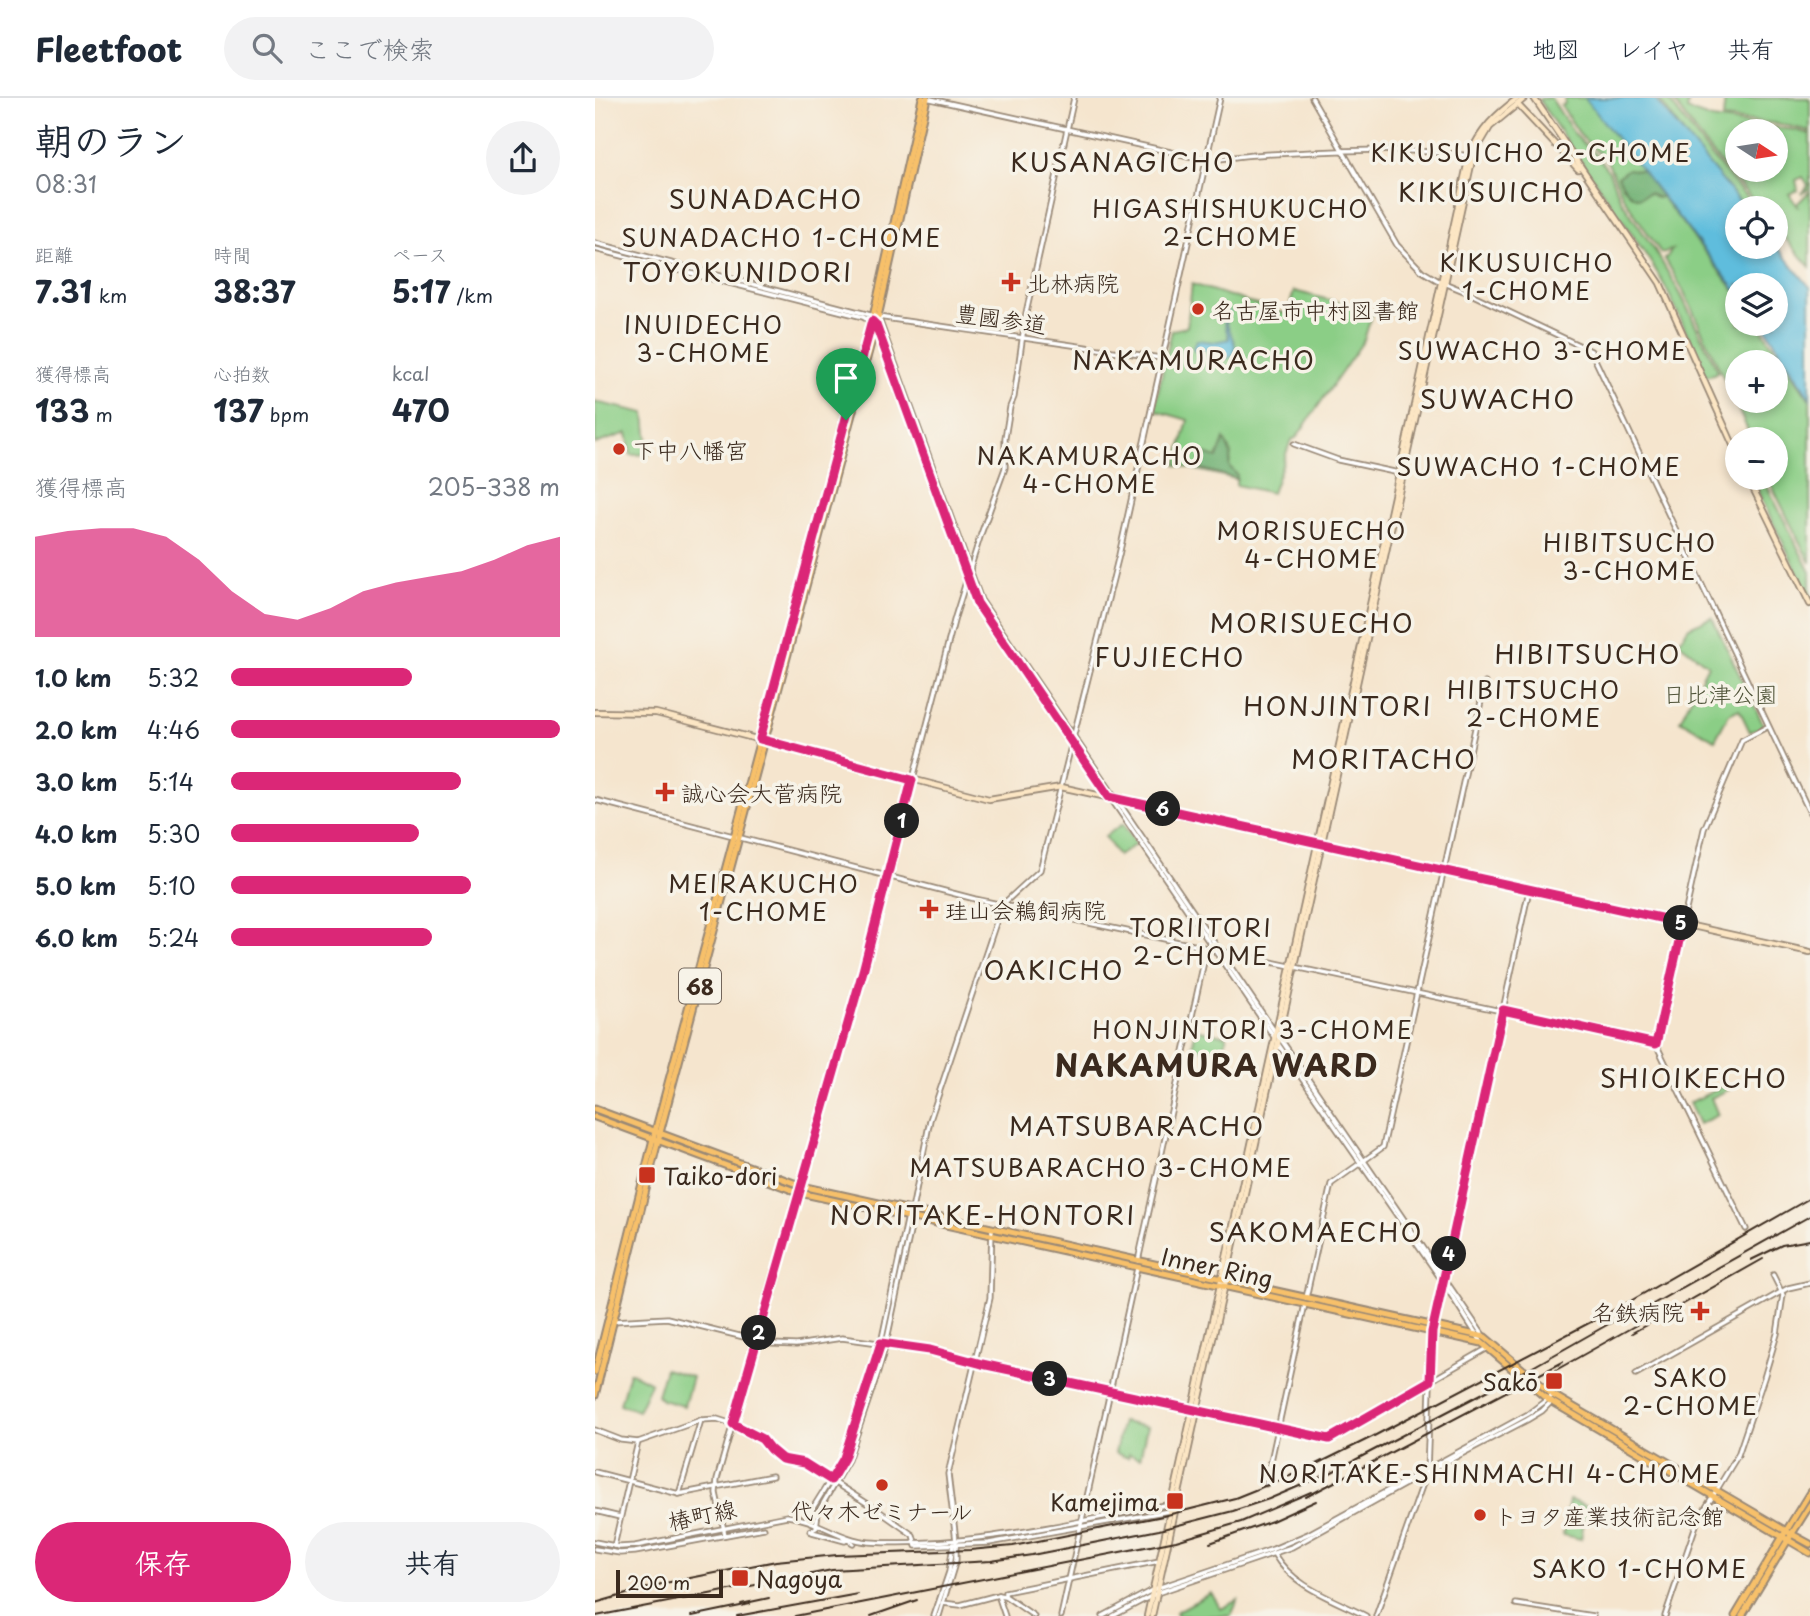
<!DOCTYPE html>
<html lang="ja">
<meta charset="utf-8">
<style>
:root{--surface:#fff;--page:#f2f2f3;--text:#1f2937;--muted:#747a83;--line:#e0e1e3;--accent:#db2777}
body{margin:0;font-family:"Playpen Sans","Klee One",sans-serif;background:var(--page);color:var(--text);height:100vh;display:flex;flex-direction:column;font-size:26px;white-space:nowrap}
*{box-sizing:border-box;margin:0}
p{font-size:23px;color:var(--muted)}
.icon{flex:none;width:38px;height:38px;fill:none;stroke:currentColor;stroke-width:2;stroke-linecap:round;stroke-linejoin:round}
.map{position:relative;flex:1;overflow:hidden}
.drawer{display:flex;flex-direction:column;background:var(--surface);width:595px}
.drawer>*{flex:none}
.needle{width:46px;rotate:102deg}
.controls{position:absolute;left:1130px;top:21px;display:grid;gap:14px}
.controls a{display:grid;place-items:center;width:63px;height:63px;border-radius:50%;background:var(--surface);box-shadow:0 4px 10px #0003;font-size:35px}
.scale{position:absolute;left:21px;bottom:18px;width:107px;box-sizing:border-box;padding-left:7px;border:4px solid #3b2a1e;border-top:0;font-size:19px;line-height:24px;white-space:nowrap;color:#3b2a1e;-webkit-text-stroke:5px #f7f3e8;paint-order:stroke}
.pin{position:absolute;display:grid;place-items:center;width:60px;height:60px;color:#fff;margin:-72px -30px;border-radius:50% 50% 50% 0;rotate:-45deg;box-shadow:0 0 7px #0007}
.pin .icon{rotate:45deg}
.km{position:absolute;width:35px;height:35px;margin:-18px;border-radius:50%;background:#222;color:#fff;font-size:19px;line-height:35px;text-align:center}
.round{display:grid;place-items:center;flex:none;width:74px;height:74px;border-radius:37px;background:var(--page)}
.headline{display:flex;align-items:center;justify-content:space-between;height:119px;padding:0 35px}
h1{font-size:38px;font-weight:700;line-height:52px}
.figures{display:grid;grid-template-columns:repeat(3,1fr);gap:10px;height:119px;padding:7px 35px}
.figures div{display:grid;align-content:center}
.figures b{font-size:30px;font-weight:700}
.figures small{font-size:19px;font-weight:400}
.figures p{font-size:19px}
.chart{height:196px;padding:14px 35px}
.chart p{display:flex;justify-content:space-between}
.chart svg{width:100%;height:126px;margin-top:7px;fill:var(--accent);opacity:.7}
.primary-button{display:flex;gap:14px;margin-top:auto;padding:14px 35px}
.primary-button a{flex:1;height:80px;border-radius:42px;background:var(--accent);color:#fff;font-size:28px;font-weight:700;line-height:80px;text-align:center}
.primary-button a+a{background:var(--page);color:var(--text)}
ul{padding:0 35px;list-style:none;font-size:23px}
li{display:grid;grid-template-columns:112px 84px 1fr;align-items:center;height:52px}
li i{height:18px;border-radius:9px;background:var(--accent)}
header{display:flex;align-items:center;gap:42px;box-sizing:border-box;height:98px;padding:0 35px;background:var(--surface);border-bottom:2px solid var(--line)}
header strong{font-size:33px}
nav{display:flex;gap:38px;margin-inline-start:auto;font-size:24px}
.search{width:490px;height:63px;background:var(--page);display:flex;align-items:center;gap:18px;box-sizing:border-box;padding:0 24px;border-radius:38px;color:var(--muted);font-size:26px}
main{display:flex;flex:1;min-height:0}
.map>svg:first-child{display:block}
.green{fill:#8bce86;stroke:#637c52;stroke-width:2;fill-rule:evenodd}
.forest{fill:#70b173;stroke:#566e48;stroke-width:2}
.water{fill:#5ebddd;stroke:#4c747e;stroke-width:2}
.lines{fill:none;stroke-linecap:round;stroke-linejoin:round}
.tertiary-casing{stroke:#988876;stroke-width:7}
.secondary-casing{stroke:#988876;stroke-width:8}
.primary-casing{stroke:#988876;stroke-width:9}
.trunk-casing{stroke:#988876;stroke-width:9}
.tertiary{stroke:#fff;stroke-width:3.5}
.secondary{stroke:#fce6c4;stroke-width:4.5}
.primary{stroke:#f7c06b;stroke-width:5}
.trunk{stroke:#f7c06b;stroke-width:5}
.rail{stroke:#3b2a1e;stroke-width:2}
.route-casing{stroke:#fff;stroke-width:14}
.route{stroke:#db2777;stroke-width:9}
.poi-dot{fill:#c8321e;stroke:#f7f3e8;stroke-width:2.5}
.labels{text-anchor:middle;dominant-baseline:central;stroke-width:7;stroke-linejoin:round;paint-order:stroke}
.shield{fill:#f7f3e8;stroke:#73665b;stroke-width:2}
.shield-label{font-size:21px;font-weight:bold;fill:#3b2a1e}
.poi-label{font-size:23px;fill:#3b2a1e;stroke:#f7f3e8;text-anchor:start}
.street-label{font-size:23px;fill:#3b2a1e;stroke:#f7f3e8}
.park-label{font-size:23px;fill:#4f5338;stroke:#f7f3e8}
.neighbourhood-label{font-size:24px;letter-spacing:2px;fill:#3b2a1e;stroke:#f7f3e8}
.quarter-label{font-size:26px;letter-spacing:2px;fill:#3b2a1e;stroke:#f7f3e8}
.district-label{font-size:30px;font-weight:bold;letter-spacing:2px;fill:#3b2a1e;stroke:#f7f3e8}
</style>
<header>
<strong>Fleetfoot</strong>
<div class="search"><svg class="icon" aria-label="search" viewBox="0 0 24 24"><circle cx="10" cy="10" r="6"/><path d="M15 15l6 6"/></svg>ここで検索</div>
<nav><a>地図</a><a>レイヤ</a><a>共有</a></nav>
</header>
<main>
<section class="drawer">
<div class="headline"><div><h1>朝のラン</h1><p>08:31</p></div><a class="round"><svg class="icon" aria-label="share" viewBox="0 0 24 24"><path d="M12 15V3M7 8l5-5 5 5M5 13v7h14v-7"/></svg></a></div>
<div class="figures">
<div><p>距離</p><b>7.31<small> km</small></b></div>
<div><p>時間</p><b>38:37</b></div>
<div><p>ペース</p><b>5:17<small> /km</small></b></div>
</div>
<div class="figures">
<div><p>獲得標高</p><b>133<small> m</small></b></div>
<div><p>心拍数</p><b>137<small> bpm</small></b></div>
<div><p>kcal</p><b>470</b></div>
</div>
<div class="chart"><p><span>獲得標高</span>205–338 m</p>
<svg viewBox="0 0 160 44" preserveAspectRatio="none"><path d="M0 44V9L10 7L20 6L30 6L40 9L50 17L60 28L70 36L80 38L90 34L100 28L110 25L120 23L130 21L140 17L150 12L160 9V44z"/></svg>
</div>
<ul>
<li><b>1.0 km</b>5:32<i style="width:55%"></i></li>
<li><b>2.0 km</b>4:46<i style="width:100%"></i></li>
<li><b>3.0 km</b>5:14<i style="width:70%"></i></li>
<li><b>4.0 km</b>5:30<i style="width:57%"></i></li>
<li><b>5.0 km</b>5:10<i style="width:73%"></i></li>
<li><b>6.0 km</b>5:24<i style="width:61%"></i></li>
</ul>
<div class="primary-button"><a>保存</a><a>共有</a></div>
</section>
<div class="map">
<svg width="1215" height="1518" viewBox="0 0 1215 1518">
<rect width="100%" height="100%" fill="#f7f3e8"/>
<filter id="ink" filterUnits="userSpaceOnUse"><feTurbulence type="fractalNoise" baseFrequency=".0143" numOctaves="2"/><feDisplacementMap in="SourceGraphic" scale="14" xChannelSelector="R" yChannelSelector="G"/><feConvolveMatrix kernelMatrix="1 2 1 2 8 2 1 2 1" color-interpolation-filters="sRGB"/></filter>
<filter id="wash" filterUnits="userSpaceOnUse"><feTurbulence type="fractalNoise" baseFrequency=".00686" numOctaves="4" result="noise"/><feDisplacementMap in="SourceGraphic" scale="28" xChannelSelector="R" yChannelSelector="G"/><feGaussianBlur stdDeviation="1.57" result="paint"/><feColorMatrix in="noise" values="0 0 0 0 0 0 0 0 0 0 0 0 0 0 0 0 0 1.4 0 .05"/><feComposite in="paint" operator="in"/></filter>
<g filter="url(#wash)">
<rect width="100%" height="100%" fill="#f5e5ce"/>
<g class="green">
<path d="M947,0h9l24,37 21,20 13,17 12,28 35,52 24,41 38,78 -4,3 -9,2c-15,-34 -28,-70 -47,-102 -37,-60 -81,-115 -119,-174z"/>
<path d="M971,0h19l58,73 -25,5 5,11 20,9 6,-3 9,5 3,-2 77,99v29h20l52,76v163l-42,-85h8v-39h-24l-68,-147 -19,-33 7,-9 -11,3 -37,-55 -17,-37 -27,-26 -19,-30h3zM1143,264h38v39h-38z"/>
<path d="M1063,0h9l40,53 49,57h-11l-55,-66z"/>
<path d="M1076,0h18l-2,12 25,9 83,11 15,4v54l-9,6 7,-9 -5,-8 -7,3 2,10 -9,4 10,14 -2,-4 13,-13v76l-34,-39v-20h-16l-53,-61zM1143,33h38v39h-38z"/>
<path d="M1130,0h83l2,3v30l-30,-7 -57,-6z"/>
<path d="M597,186l95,30 7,-23 79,20 -9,29 -68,98 -5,2 -19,53 -36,-8v-6l-60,-14 12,-45 -34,-10 18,-80 15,-3z"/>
<path d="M0,304l50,11 4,41 -18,1 -4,-22 -32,11z"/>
<path d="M1156,380h12l47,94v25z"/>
<path d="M1117,519l52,109 -14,6 -11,-23 -10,5 -14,26 -35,-20 28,-55 -30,-23 11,-15z"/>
<path d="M528,726l13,20 -18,12 -13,-20z"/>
<path d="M601,931l31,7 -4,18 -31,-7z"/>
<path d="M1131,987l4,4 -19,9 7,17 -19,9 -10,-21z"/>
<path d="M70,1271l27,8 -8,29 -22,-6 -5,-5z"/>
<path d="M34,1275h3l19,10 -13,28 -18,-7z"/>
<path d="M527,1324l25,5 -7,31 -11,-4 -1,4 -13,-5z"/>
<path d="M974,1402l18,6 -6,33 -18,-4z"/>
<path d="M616,1495l10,16 17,-9 -7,16h-53l-2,-4z"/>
</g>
<g class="forest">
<path d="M1033,71l15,2 18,25 -3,2 -9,-5 -10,5c-13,-4 -15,-11 -21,-22z"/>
<path d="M629,341l7,15 -2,12 8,9v4l-38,-11 3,-15 15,5z"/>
</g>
<g class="water">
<path d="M990,0h69l91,110h-7v39l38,-1 34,41v111l-47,-74h13v-39h-38v8z"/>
<path d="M630,213l5,1 -4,10 9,23 -1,9 -8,5 -18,-9 -14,1 -1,-4 4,-7 17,2 15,-3 -7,-24z"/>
</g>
</g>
<g filter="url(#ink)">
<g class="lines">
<g class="tertiary-casing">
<g id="tertiary">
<path d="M331,0l281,62c16,-1 32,-4 48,-5 71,-4 145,-9 216,1"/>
<path d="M717,0l85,147 25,26 15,9 34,14 120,57 219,462"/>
<path d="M0,145l283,74 283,41"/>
<path d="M0,151l268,68 13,8 101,278 297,434"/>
<path d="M284,221l102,281 294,432"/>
<path d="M699,346l44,16 61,13"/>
<path d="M0,702l380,99 237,50"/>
<path d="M625,853l436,93"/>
<path d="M685,940l205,300"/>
<path d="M683,946l163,235 41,64"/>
<path d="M207,1088l61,-215 92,-354 26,-83 24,-66v-30l5,-31 4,-10 12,-84 48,-215"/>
<path d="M317,1112l18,-90 72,-215 38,-35 79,-315 101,-457"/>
<path d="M1151,1131l-90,-185 48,-215 38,-89 25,-13"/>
<path d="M543,1163l69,-313"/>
<path d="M850,1179l84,-387"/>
<path d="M711,1200l25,-114 52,-37 102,-464"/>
<path d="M18,1223l54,-3 105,26 24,1 46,-7 88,12 52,14 347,75 159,-91"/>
<path d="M840,1227l8,-40"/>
<path d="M1041,1276l152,-86 22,-5"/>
<path d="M0,1332l26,10 17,2 63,-22 16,-1 16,5 29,15 13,16 14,6 15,2 75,48 34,24 3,11 73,-3 186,-33"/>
<path d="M0,1374l84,22 93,-18"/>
<path d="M671,1386l39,-180"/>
<path d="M84,1396l22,-74"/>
<path d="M0,1413l25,6"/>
<path d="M211,1421l38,-61 25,-74 12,-41 27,-127 4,-5"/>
<path d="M215,1433l6,-3 2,-16 30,-52 30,-88 8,-28 27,-126"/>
<path d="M217,1434l33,9"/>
<path d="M130,1437l-9,-42 1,-14 82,-286"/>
<path d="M248,1439l10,6"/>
<path d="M0,1444l25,5 15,-1 152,-30c30,3 53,24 82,26 102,6 202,-20 302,-38l4,5"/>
<path d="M19,1448l24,-104"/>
<path d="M0,1451l25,4 15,-1 129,-24"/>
<path d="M679,1456c19,33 59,45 92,62"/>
<path d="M403,1497l7,1 29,20"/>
<path d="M403,1497l7,21"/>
<path d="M410,1498v-4l154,-31"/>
<path d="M347,1505l18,2 38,-10"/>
<path d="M921,1506l77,12"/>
<path d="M339,1518l15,-44 4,-28"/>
<path d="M344,1518l17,-56v-19l-8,-67 42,-176 2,-70"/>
<path d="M466,1518l76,-348"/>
<path d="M508,1518l49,-26 121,-41 35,-15 220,-120 25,-19"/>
<path d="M518,1518l44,-23 135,-46 135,-75 100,-52 15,-9 10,-10"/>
<path d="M781,1518l51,-144 5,-140"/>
<path d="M1070,1518l32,-94 41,-67 26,-77 13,-44 6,-39 -10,-20"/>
</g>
</g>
<g class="secondary-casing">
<g id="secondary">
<path d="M939,0l126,185 78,173"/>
<path d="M924,8l59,63"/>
<path d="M1153,380l62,126"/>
<path d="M0,614l61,1 333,86 72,-12 749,165"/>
<path d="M552,1518l322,-1460c11,-26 27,-42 49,-58"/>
<path d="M557,1518l321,-1460 17,-29 35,-29"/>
</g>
</g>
<g class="primary-casing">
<g id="primary">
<path d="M0,1011l207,77 683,151 68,58 233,136 24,-39"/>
<path d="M0,1019l205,76 682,150 65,56 241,141 22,-35"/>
<path d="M0,1274l58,-233 219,-818 50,-223"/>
<path d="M0,1298l65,-263 218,-816 49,-219"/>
</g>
</g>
<g class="trunk-casing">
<g id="trunk">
<path d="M1140,1518l51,-85 24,13"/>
<path d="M1147,1518l46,-76 22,13"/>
</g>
</g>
<use href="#tertiary" class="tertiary"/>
<use href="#secondary" class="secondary"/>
<use href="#primary" class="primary"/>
<use href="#trunk" class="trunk"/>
<g class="rail">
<path d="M1156,1162l31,-15 28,-5"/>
<path d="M1026,1224l189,-106"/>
<path d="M1037,1235l131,-74"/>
<path d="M961,1272l82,-46"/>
<path d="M711,1399l257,-135"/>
<path d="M615,1445l62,-22 44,-20"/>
<path d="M0,1505l70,-20 111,-22 61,-6 133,-5 43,-4 150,-30 72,-18 72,-29 65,-32 255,-134 183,-105"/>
<path d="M146,1506l28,-6"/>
<path d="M1,1518l236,-46 159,-9 41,-6 127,-25 74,-19 36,-12 61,-26 201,-105 97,-55"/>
<path d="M97,1518l58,-12"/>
<path d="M142,1518l121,-22"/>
<path d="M200,1518l381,-75 65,-19 70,-30"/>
<path d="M276,1518l46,-16"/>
</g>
</g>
</g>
<g class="lines" filter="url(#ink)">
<g class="route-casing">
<path id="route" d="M277,223l4,4 101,278 132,194 574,126 -27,121 -153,-34 -71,322 -2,49 -101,58 -347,-75 -52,-14 -49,-7 -37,115 -13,22 -27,-17 -22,-4 -12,-10 -8,-10 -29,-15 130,-453 49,-191 -152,-41z"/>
</g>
<use href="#route" class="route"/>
</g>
<g class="poi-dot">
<path d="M412.5 173.5h7v7h7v7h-7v7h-7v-7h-7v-7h7z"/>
<circle cx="603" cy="211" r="7"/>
<circle cx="24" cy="351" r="7"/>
<path d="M66.5 683.5h7v7h7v7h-7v7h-7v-7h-7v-7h7z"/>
<path d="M330.5 800.5h7v7h7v7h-7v7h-7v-7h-7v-7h7z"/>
<rect x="43" y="1068" width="18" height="18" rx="3.5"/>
<path d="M1101.5 1202.5h7v7h7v7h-7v7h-7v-7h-7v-7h7z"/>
<rect x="950" y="1274" width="18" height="18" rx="3.5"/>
<circle cx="287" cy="1387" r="7"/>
<rect x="571" y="1394" width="18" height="18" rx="3.5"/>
<circle cx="885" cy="1417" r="7"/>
<rect x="136" y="1471" width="18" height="18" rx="3.5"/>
</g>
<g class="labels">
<rect class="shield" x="84" y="870.5" width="42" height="35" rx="5"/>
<g class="shield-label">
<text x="105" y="888">68</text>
</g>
<g class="poi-label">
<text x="432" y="184">北林病院</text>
<text x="617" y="211">名古屋市中村図書館</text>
<text x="38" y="351">下中八幡宮</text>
<text x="86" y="694">誠心会大菅病院</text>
<text x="350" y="811">珪山会鵜飼病院</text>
<text x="68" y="1077">Taiko-dori</text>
<text x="1089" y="1213" text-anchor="end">名鉄病院</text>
<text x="943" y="1283" text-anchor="end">Sakō</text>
<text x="564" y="1403" text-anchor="end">Kamejima</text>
<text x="287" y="1412" text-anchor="middle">代々木ゼミナール</text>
<text x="899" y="1417">トヨタ産業技術記念館</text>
<text x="161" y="1480">Nagoya</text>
</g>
<g class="street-label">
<text transform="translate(406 220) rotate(8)">豊國参道</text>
<text transform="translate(622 1169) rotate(12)">Inner Ring</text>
<text transform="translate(107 1416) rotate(-12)">椿町線</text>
</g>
<g class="park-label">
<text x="1125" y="595">日比津公園</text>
</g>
<g class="neighbourhood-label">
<text x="936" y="54">KIKUSUICHO 2-CHOME</text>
<text x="636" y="110">HIGASHISHUKUCHO<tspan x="636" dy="28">2-CHOME</tspan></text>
<text x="187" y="139">SUNADACHO 1-CHOME</text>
<text x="932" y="164">KIKUSUICHO<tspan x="932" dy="28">1-CHOME</tspan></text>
<text x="109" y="226">INUIDECHO<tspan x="109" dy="28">3-CHOME</tspan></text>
<text x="948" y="252">SUWACHO 3-CHOME</text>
<text x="495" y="357">NAKAMURACHO<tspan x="495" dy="28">4-CHOME</tspan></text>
<text x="944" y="368">SUWACHO 1-CHOME</text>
<text x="717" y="432">MORISUECHO<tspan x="717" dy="28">4-CHOME</tspan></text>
<text x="1035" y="444">HIBITSUCHO<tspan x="1035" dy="28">3-CHOME</tspan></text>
<text x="939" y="591">HIBITSUCHO<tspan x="939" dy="28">2-CHOME</tspan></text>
<text x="169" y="785">MEIRAKUCHO<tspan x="169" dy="28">1-CHOME</tspan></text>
<text x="606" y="829">TORIITORI<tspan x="606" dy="28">2-CHOME</tspan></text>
<text x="658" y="931">HONJINTORI 3-CHOME</text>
<text x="506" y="1069">MATSUBARACHO 3-CHOME</text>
<text x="1096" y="1279">SAKO<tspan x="1096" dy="28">2-CHOME</tspan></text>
<text x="895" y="1375">NORITAKE-SHINMACHI 4-CHOME</text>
<text x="1045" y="1470">SAKO 1-CHOME</text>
</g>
<g class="quarter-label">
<text x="528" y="63">KUSANAGICHO</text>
<text x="897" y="93">KIKUSUICHO</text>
<text x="171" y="100">SUNADACHO</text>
<text x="143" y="173">TOYOKUNIDORI</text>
<text x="599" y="261">NAKAMURACHO</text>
<text x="903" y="300">SUWACHO</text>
<text x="717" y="524">MORISUECHO</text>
<text x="993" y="555">HIBITSUCHO</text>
<text x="575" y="558">FUJIECHO</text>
<text x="743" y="607">HONJINTORI</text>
<text x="789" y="660">MORITACHO</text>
<text x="459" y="871">OAKICHO</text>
<text x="1099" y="979">SHIOIKECHO</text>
<text x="542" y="1027">MATSUBARACHO</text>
<text x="388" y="1116">NORITAKE-HONTORI</text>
<text x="721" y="1133">SAKOMAECHO</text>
</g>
<g class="district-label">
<text x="622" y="966">NAKAMURA WARD</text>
</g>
</g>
</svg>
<div class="controls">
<a><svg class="needle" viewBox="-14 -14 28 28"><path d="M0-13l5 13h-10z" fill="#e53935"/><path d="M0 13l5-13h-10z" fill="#747a83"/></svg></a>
<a><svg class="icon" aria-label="locate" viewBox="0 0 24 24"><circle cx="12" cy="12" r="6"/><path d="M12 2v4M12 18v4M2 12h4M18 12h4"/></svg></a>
<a><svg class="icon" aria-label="layers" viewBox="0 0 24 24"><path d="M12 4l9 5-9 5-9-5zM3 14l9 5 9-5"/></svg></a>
<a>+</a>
<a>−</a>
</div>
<div class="scale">200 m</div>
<div class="pin" style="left:251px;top:322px;background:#1e9e55"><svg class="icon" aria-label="arrive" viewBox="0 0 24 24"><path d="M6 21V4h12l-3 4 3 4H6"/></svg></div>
<b class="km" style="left:307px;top:723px">1</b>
<b class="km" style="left:164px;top:1235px">2</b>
<b class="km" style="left:455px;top:1281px">3</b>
<b class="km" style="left:854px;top:1156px">4</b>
<b class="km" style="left:1086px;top:825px">5</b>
<b class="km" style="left:568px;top:711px">6</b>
</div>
</main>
